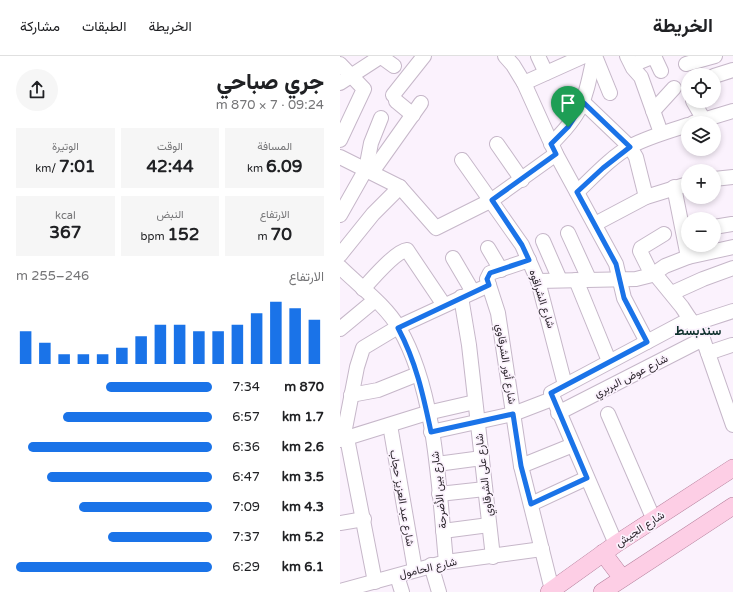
<!DOCTYPE html>
<html lang="ar">
<meta charset="utf-8">
<style>
:root{--surface:#fff;--page:#f6f6f6;--text:#202124;--muted:#757577;--line:#e0e0e0;--accent:#1a73e8}
body{margin:0;font-family:"Varela Round",Vazirmatn,sans-serif;background:var(--page);color:var(--text);direction:rtl;height:100vh;display:flex;flex-direction:column;font-size:15px;white-space:nowrap}
*{box-sizing:border-box;margin:0}
p{font-size:13px;color:var(--muted)}
.icon{flex:none;width:22px;height:22px;fill:none;stroke:currentColor;stroke-width:2;stroke-linecap:round;stroke-linejoin:round}
.map{position:relative;flex:1;overflow:hidden;direction:ltr}
.side{display:flex;flex-direction:column;background:var(--surface);width:340px}
.side>*{flex:none}
.buttons{position:absolute;left:341px;top:12px;display:grid;gap:8px}
.buttons a{display:grid;place-items:center;width:40px;height:40px;border-radius:50%;background:var(--surface);box-shadow:0 2px 6px #0003;font-size:20px}
.pin{position:absolute;display:grid;place-items:center;width:34px;height:34px;color:#fff;margin:-41px -17px;border-radius:50% 50% 50% 0;rotate:-45deg;box-shadow:0 0 4px #0007}
.pin .icon{rotate:45deg}
.round{display:grid;place-items:center;flex:none;width:42px;height:42px;border-radius:21px;background:var(--page)}
.headline{display:flex;align-items:center;justify-content:space-between;height:68px;padding:0 16px}
h1{font-size:22px;font-weight:800;line-height:30px}
.metrics{display:grid;grid-template-columns:repeat(3,1fr);gap:6px;height:68px;padding:4px 16px}
.metrics div{display:grid;align-content:center;border-radius:0px;background:var(--page);text-align:center}
.metrics b{font-size:17px;font-weight:800}
.metrics small{font-size:11px;font-weight:400}
.metrics p{font-size:11px}
.chart{height:112px;padding:8px 16px}
.chart p{display:flex;justify-content:space-between}
.chart svg{width:100%;height:72px;margin-top:4px;stroke:var(--accent);stroke-width:6}
ul{padding:0 16px;list-style:none;font-size:13px}
li{display:grid;grid-template-columns:64px 48px 1fr;align-items:center;height:30px}
li i{height:10px;border-radius:5px;background:var(--accent)}
header{display:flex;align-items:center;gap:24px;box-sizing:border-box;height:56px;padding:0 20px;background:var(--surface);border-bottom:1px solid var(--line)}
header strong{font-size:19px}
nav{display:flex;gap:22px;margin-inline-start:auto;font-size:14px}
main{display:flex;flex:1;min-height:0}
.map>svg:first-child{display:block}
.lines{fill:none;stroke-linecap:round;stroke-linejoin:round}
.minor-casing{stroke:#c6b7c9;stroke-width:16}
.major-casing{stroke:#b37e9a;stroke-width:18}
.minor{stroke:#fff;stroke-width:14}
.major{stroke:#fdcee5;stroke-width:17}
.route-casing{stroke:#fff;stroke-width:8}
.route{stroke:#1a73e8;stroke-width:5}
.labels{text-anchor:middle;dominant-baseline:central;stroke-width:3.5;stroke-linejoin:round;paint-order:stroke}
.street-label{font-size:11px;fill:#2c262d;stroke:#fbf2fd}
.quarter-label{font-size:13px;font-weight:bold;fill:#0f312d;stroke:#fbf2fd}
</style>
<header>
<strong>الخريطة</strong>
<nav><a>الخريطة</a><a>الطبقات</a><a>مشاركة</a></nav>
</header>
<main>
<div class="map">
<svg width="393" height="536" viewBox="0 0 393 536">
<rect width="100%" height="100%" fill="#fbf2fd"/>
<g class="lines">
<g class="minor-casing">
<g id="minor">
<path d="M165,0l8,9 11,18 32,71 60,110 8,34 23,44"/>
<path d="M198,0l8,17"/>
<path d="M255,0l15,37"/>
<path d="M287,0l6,12 8,9 20,56"/>
<path d="M0,8l24,25 -24,51"/>
<path d="M346,8l29,-8"/>
<path d="M292,9l22,-9 7,15"/>
<path d="M374,20l19,-6"/>
<path d="M0,27l40,-26 3,1 11,8"/>
<path d="M184,27l60,-27"/>
<path d="M53,39l31,-39"/>
<path d="M56,45l17,14"/>
<path d="M353,45l11,19"/>
<path d="M244,47l46,44 6,10 10,40"/>
<path d="M313,55l21,-23"/>
<path d="M353,67l40,-12"/>
<path d="M157,88l25,36"/>
<path d="M211,88c33,-32 34,-44 43,-88"/>
<path d="M0,101l60,30 36,41 56,-28 64,-46"/>
<path d="M122,104l60,85 16,36 27,104"/>
<path d="M32,116l49,-69"/>
<path d="M374,123l19,-2"/>
<path d="M334,131l14,70"/>
<path d="M237,136c16,-15 34,-35 54,-46 17,-9 38,-15 57,-21"/>
<path d="M0,159l26,-46 5,-26 10,-25"/>
<path d="M255,168l51,-27 42,-13"/>
<path d="M374,171l18,-3"/>
<path d="M228,177l21,46"/>
<path d="M203,185l17,39"/>
<path d="M148,192l13,22"/>
<path d="M0,199l33,-41 27,-27"/>
<path d="M113,202l20,34"/>
<path d="M189,204l-39,13 -3,6 11,34 23,153 31,124"/>
<path d="M0,211c19,19 45,37 59,61 37,63 40,162 47,234"/>
<path d="M315,218l27,33 21,32 30,86"/>
<path d="M312,219l-12,-24 1,-3 23,-14"/>
<path d="M236,224l33,81"/>
<path d="M198,225l98,-2 16,-4 13,-9 23,-9 45,-10"/>
<path d="M23,233c8,-9 33,-38 44,-39l37,55"/>
<path d="M332,237l31,-14 30,-11"/>
<path d="M121,241l8,48 24,212"/>
<path d="M353,268l40,-13"/>
<path d="M0,273l35,-29"/>
<path d="M368,297l24,-8"/>
<path d="M11,339l27,-5 40,-16"/>
<path d="M218,357l145,-74"/>
<path d="M268,358l46,106"/>
<path d="M50,369l25,145"/>
<path d="M91,376l82,-18 39,-15"/>
<path d="M7,382l28,144"/>
<path d="M3,383l14,-72 6,-19 35,-21 91,-42"/>
<path d="M0,384l87,-27 48,-11"/>
<path d="M97,408l45,-6"/>
<path d="M181,410l52,-21"/>
<path d="M99,438l46,-5"/>
<path d="M191,448l56,-26"/>
<path d="M0,467l24,-4"/>
<path d="M103,475l46,-6"/>
<path d="M276,488l-65,-151 139,-74"/>
<path d="M91,509l8,27"/>
<path d="M57,520l5,16"/>
<path d="M0,535l106,-29 96,-13"/>
</g>
</g>
<g class="major-casing">
<g id="major">
<path d="M263,497l19,25"/>
<path d="M209,536l67,-48 117,-76"/>
<path d="M262,536l131,-86"/>
</g>
</g>
<use href="#minor" class="minor"/>
<use href="#major" class="major"/>
</g>
<g class="lines">
<g class="route-casing">
<path id="route" d="M244,47l46,44 -27,21 -26,24 39,72 8,34 23,44 -96,51 36,85 -56,26 -10,-38 -8,-52 -82,18c-8,-38 -15,-70 -33,-104l91,-43 -2,-6 3,-6 39,-13 -7,-15 -30,-45 64,-46 -5,-10 17,-17z"/>
</g>
<use href="#route" class="route"/>
</g>
<g class="labels">
<g class="street-label">
<text transform="translate(202 243) rotate(72)">شارع الشراقوه</text>
<text transform="translate(166 308) rotate(81)">شارع أنور الشرقاوي</text>
<text transform="translate(291 320) rotate(-27)">شارع عوض البربري</text>
<text transform="translate(144 419) rotate(-97)">شارع على الشرقاوي</text>
<text transform="translate(99 434) rotate(-96)">شارع بين الأضرحة</text>
<text transform="translate(62 442) rotate(80)">شارع عبد العزيز حجاب</text>
<text transform="translate(300 473) rotate(-33)">شارع الجيش</text>
<text transform="translate(88 512) rotate(-13)">شارع الحامول</text>
</g>
<g class="quarter-label">
<text x="358" y="275">سندبسط</text>
</g>
</g>
</svg>
<div class="buttons">
<a><svg class="icon" aria-label="locate" viewBox="0 0 24 24"><circle cx="12" cy="12" r="6"/><path d="M12 2v4M12 18v4M2 12h4M18 12h4"/></svg></a>
<a><svg class="icon" aria-label="layers" viewBox="0 0 24 24"><path d="M12 4l9 5-9 5-9-5zM3 14l9 5 9-5"/></svg></a>
<a>+</a>
<a>−</a>
</div>
<div class="pin" style="left:228px;top:71px;background:#1e9e55"><svg class="icon" aria-label="arrive" viewBox="0 0 24 24"><path d="M6 21V4h12l-3 4 3 4H6"/></svg></div>
</div>
<section class="side">
<div class="headline"><div><h1>جري صباحي</h1><p>09:24 · 7 × 870 m</p></div><a class="round"><svg class="icon" aria-label="share" viewBox="0 0 24 24"><path d="M12 15V3M7 8l5-5 5 5M5 13v7h14v-7"/></svg></a></div>
<div class="metrics">
<div><p>المسافة</p><b>6.09<small> km</small></b></div>
<div><p>الوقت</p><b>42:44</b></div>
<div><p>الوتيرة</p><b>7:01<small> /km</small></b></div>
</div>
<div class="metrics">
<div><p>الارتفاع</p><b>70<small> m</small></b></div>
<div><p>النبض</p><b>152<small> bpm</small></b></div>
<div><p>kcal</p><b>367</b></div>
</div>
<div class="chart"><p><span>الارتفاع</span>246–255 m</p>
<svg viewBox="0 0 160 44" preserveAspectRatio="none"><path d="M5 44V24M15 44V31M25 44V38M35 44V38M45 44V38M55 44V34M65 44V27M75 44V20M85 44V20M95 44V24M105 44V24M115 44V20M125 44V13M135 44V6M145 44V10M155 44V17"/></svg>
</div>
<ul>
<li><b>870 m</b>7:34<i style="width:54%"></i></li>
<li><b>1.7 km</b>6:57<i style="width:76%"></i></li>
<li><b>2.6 km</b>6:36<i style="width:94%"></i></li>
<li><b>3.5 km</b>6:47<i style="width:84%"></i></li>
<li><b>4.3 km</b>7:09<i style="width:68%"></i></li>
<li><b>5.2 km</b>7:37<i style="width:53%"></i></li>
<li><b>6.1 km</b>6:29<i style="width:100%"></i></li>
</ul>
</section>
</main>
